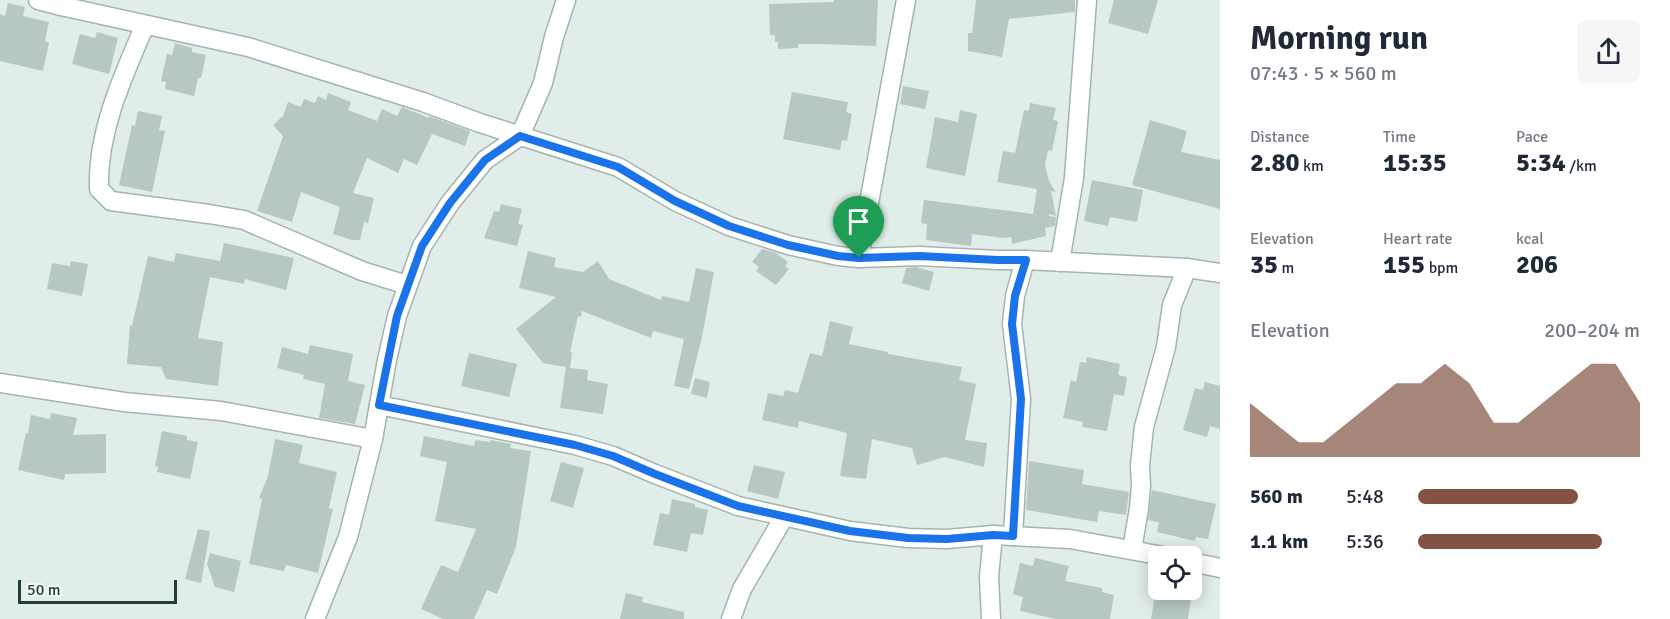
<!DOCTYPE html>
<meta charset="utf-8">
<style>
:root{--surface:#fff;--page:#f6f6f7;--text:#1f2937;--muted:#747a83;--accent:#825343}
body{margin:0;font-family:Signika,sans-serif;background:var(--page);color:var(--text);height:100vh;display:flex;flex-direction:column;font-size:22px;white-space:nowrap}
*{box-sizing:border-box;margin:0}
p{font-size:20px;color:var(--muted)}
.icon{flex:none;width:33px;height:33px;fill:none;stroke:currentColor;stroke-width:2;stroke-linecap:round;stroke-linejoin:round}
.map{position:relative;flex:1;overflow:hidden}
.drawer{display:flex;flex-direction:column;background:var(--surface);width:450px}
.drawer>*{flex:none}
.controls{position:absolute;left:1148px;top:546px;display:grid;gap:12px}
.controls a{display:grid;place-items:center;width:54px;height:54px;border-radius:9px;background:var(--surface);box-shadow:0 3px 15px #0003;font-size:30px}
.scale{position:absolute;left:18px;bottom:15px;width:159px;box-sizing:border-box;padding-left:6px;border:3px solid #203f39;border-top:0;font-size:16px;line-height:21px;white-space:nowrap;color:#203f39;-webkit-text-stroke:4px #f2f9f6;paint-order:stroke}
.pin{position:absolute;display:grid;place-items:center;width:51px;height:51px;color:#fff;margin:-62px -26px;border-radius:50% 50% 50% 0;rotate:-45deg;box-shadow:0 0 6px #0007}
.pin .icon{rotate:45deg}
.round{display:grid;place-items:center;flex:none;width:63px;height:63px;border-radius:9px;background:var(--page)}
.headline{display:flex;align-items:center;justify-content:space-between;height:102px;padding:0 30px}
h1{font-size:33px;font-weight:700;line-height:45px}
.stats{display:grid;grid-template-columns:repeat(3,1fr);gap:9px;height:102px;padding:6px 30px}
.stats div{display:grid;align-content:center}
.stats b{font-size:26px;font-weight:700}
.stats small{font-size:16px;font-weight:400}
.stats p{font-size:16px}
.chart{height:168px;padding:12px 30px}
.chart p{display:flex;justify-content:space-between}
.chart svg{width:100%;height:108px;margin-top:6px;fill:var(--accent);opacity:.7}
ul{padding:0 30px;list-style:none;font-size:20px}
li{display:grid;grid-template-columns:96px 72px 1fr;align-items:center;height:45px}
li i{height:15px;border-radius:8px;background:var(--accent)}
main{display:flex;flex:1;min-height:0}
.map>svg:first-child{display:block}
.building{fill:#b7c8c2}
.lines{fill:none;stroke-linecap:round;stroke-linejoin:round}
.minor-casing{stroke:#a3b5b1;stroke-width:21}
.minor{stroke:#fff;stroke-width:18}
.route-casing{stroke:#fff;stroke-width:12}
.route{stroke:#1a73e8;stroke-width:8}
</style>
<main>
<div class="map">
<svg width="1220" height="619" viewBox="0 0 1220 619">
<rect width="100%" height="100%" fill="#e1ede9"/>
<g class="building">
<path d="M834,0h44l-2,46 -56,-2h-22v4l-20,1v-7h-3v-7h-5l-1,-31 65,-2z"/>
<path d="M976,0h99v12l-66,7 -7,38 -34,-6v-18h4z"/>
<path d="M1114,0h44l-10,34 -40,-11z"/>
<path d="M8,3l17,4 -2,9 26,6 -4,19 4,2 -6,28 -43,-10v-47l5,2z"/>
<path d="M97,32l21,6 -9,36 -37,-10 8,-30 15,4z"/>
<path d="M175,43l17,5v4l14,3 -5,23h-3l-4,18 -29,-7 1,-7 -5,-1 6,-27 5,1z"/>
<path d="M903,86l26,5 -4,18 -25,-5z"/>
<path d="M792,92l56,10 -2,10 6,2 -5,27 -5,-1 -2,10 -57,-11z"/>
<path d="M328,93l23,9 -3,8 29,11 5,-12 15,7 5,-9 27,11v-2l41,15 -5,15 -33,-12 -15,31 -13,-6 -6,14 -31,-15 -14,35 21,5 -6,25 -4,-1 -4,18h-8l-19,-6 7,-27 -39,-15 -9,30 -35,-11 26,-75 -10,-11 10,-9 5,-14 13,5 3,-8 11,4 3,-7 8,4z"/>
<path d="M1030,103l26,5 -3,12 5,1 -6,30 -4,-1 -3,15 4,16 7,11 -5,-1 5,25 -7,-2v2l7,1 -1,9 -10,2 1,8 -34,8 -1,-7 -8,1 -31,-4 -1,12 -45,-6 1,-16 -6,-1 3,-23 109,14 4,-25 -40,-7 6,-31 12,2 9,-43 5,1z"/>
<path d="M960,110l17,4 -12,62 -39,-8 9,-51 23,5z"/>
<path d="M138,111l24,5 -3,14 6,1 -13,61 -33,-7 13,-60 3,1z"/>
<path d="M1150,120l37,11 -6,21 39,8v49l-88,-24z"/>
<path d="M1092,180l51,10 -6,32 -27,-5 -2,9 -24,-5z"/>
<path d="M501,204l21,5 -4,15 5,1 -6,21 -33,-8 10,-27 5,1z"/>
<path d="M224,243l70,15 -8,32 -41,-11 -1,5 -34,-7 -12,61 25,4 -5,44 -52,-7 -5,-12 -34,-3 3,-39 2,1 16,-70 26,6 2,-9 44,8z"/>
<path d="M762,249l14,4 12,9 -3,4 4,3 -13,16 -20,-14 3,-4 -7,-5z"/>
<path d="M528,251l28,7 -2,9 29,5 15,-11 11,18 52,21 1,-4 27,6 7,-34 18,4 -12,65 -13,52 -15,-3 10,-47 -31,-8 -2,7 -69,-27 -1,6 -3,-1 -8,36h2l-2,16 18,2 -1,10 21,4 -5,30 -43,-6 6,-41 -23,-4 -27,-34 40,-32 -37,-9z"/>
<path d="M71,261l17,3 -6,32 -35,-7 5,-26 18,3z"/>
<path d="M916,267l18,5 -5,19 -27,-8 4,-15z"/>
<path d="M830,321l23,6 -4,17 39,8v2l74,13 -3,13 17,4 -11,56 22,3 -3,24 -39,-10 -28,8 -5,-17 -40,-9 -6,40 -26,-3 7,-43 -48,-12 -1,7 -36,-8 6,-27 15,3 2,-6 13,3 12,-40 12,3z"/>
<path d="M310,345l43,9 -5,27 17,4 -10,39 -36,-6 6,-34 -22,-5 1,-4 -27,-7 5,-21 26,7z"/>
<path d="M469,353l48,11 -8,33 -48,-11z"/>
<path d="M1087,357l33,7 -2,11 9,2 -3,19 -10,-2 -7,37 -25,-4 1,-5 -20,-4 8,-38 5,2 4,-20 6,1z"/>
<path d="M695,378l15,4 -3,16 -16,-4z"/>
<path d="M1205,382l15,4v43l-10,-3 -3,11 -24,-7 12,-42 8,2z"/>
<path d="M51,413l26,5 -4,17 33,-1v39l-41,1 -1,6 -46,-10 8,-37h2l3,-18 19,4z"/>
<path d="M162,431l25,5v4l11,2 -8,37 -33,-7 1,-5 -3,-1z"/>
<path d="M424,436l50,10 1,-6 15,2v-2l21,4 -1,4 21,3 -15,96 -19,47 -10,-4 -13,29h-31l-22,-10 20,-44 17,7 18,-43 -41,-8 12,-59 -27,-6z"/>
<path d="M275,439l28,6 -4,18 38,9 -8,36 4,1 -15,64 -32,-8 -2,6 -35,-7 13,-65 -3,-1 9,-22z"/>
<path d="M1029,461l55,9 -2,14 47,8 -3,23 -27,-4 -2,11 -71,-12z"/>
<path d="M561,462l23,6 -11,40 -23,-7z"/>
<path d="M754,465l31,7 -7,27 -31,-8z"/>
<path d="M1152,490l64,14 -8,35 -12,-2 -1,4 -38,-9 2,-10 -11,-2z"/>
<path d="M672,499l23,5v3l13,3 -5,25 -12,-2 -4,19 -34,-7 7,-32 9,2z"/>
<path d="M198,529l12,2 -9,52 -16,-4z"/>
<path d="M210,553l31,8 -7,31 -19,-5 -8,-23z"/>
<path d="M1035,558l34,8 -4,15 37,7v4l12,3 -4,24h-54l-36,-8 3,-14 -10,-3 7,-31 13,3z"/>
<path d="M1165,590l27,3 -4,26h-37l4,-23 9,1z"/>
<path d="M626,593l17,4 -1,5 42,10v7h-64z"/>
</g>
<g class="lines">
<g class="minor-casing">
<g id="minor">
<path d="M38,0l23,6 187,41 175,55 57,21 138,44 57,34 54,25 59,19 50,11 21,2 60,-2 79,4h27l162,8 33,5"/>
<path d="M145,25c-22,51 -48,107 -46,164l12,12 98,13 35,6 118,51 45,14"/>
<path d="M859,258l47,-258"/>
<path d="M1060,262l14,-84 13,-178"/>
<path d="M0,383l124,19 97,9 152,28"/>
<path d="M379,405l196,40 38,11 42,18 83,32 112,25 58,7 39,1 46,-4 77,4 93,17"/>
<path d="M1013,536l8,-137 -9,-75 3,-28 10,-36"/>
<path d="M1132,550l7,-42 2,-22 -1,-21 4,-38 22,-80 6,-42 15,-37"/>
<path d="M1191,562l29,6"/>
<path d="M315,619l33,-82 25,-98 14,-79 10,-44 25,-70 28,-43 35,-43 35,-24 23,-53 11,-46 12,-37"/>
<path d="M731,619l11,-30 42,-72"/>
<path d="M991,619l-2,-42 4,-42"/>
</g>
</g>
<use href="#minor" class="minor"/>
</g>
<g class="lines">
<g class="route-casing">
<path id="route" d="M520,136l98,31 57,34 54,25 59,19 50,11 21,2 60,-2 79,4h28l-11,36 -3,28 9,75 -8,137 -20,-1 -46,4 -39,-1 -58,-7 -112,-25 -83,-32 -42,-18 -38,-11 -196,-40 18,-89 25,-70 28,-43 35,-43z"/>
</g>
<use href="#route" class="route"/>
</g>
</svg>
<div class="controls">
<a><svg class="icon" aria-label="locate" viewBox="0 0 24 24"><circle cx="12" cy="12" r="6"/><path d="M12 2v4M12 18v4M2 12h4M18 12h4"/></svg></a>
</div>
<div class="scale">50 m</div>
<div class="pin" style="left:859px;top:258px;background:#1e9e55"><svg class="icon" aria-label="arrive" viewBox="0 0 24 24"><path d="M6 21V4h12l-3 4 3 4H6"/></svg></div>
</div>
<section class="drawer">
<div class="headline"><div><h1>Morning run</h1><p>07:43 · 5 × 560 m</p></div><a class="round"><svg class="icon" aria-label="share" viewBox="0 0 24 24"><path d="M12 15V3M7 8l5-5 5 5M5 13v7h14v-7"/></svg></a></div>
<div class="stats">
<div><p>Distance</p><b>2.80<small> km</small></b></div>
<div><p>Time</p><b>15:35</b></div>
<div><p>Pace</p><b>5:34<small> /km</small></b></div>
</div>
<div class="stats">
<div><p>Elevation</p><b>35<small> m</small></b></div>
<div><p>Heart rate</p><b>155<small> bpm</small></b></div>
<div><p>kcal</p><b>206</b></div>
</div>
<div class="chart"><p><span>Elevation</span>200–204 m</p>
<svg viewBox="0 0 160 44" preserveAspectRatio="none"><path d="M0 44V22L10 30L20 38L30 38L40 30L50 22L60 14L70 14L80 6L90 14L100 30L110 30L120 22L130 14L140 6L150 6L160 22V44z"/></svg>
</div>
<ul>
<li><b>560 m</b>5:48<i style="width:72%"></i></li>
<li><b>1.1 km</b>5:36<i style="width:83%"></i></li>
</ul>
</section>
</main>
